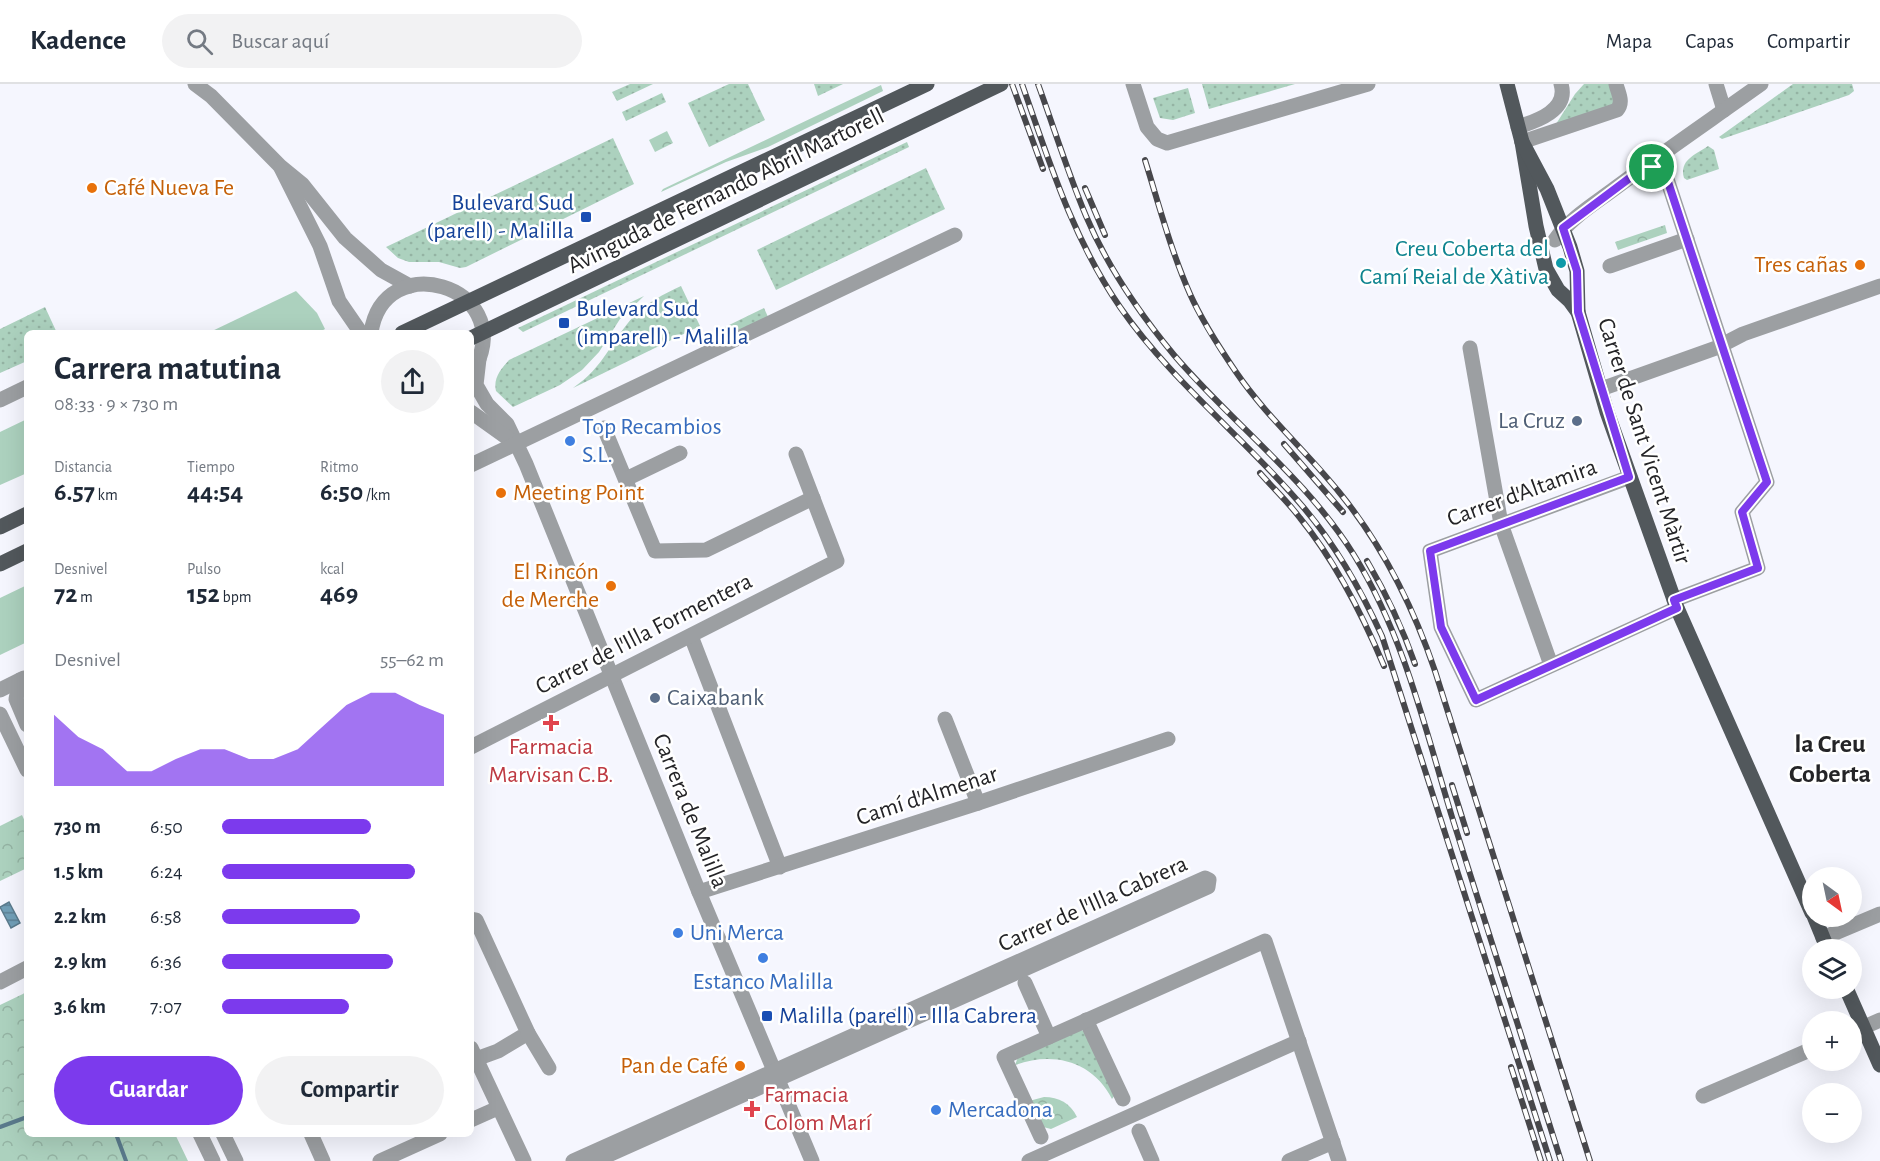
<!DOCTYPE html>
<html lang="es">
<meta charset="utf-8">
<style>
:root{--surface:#fff;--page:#f2f2f3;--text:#1f2937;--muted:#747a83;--line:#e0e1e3;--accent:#7c3aed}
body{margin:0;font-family:"Alegreya Sans",sans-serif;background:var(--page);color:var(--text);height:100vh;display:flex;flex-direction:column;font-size:22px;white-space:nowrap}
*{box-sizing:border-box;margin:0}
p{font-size:20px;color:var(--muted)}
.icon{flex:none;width:33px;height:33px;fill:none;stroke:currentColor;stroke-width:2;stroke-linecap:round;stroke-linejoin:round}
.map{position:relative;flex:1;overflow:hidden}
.drawer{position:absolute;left:24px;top:246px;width:450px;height:807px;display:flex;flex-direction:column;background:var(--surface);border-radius:9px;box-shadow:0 6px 24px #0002}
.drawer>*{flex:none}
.needle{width:39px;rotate:147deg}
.controls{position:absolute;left:1802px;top:783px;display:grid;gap:12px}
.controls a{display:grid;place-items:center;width:60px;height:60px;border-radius:50%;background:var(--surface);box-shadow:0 6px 24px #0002;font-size:30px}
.pin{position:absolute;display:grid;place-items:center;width:51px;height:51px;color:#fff;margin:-26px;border:3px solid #fff;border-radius:50%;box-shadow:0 2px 6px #0007}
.round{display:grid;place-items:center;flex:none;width:63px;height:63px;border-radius:32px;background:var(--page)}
.summary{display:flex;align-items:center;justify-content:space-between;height:102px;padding:0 30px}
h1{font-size:33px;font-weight:700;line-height:45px}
.metrics{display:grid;grid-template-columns:repeat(3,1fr);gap:9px;height:102px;padding:6px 30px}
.metrics div{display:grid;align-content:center}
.metrics b{font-size:26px;font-weight:700}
.metrics small{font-size:16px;font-weight:400}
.metrics p{font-size:16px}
.chart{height:168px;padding:12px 30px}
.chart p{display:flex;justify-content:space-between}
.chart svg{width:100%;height:108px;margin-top:6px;fill:var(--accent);opacity:.7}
.primary-button{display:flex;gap:12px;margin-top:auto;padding:12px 30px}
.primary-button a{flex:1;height:69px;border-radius:36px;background:var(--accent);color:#fff;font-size:24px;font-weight:700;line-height:69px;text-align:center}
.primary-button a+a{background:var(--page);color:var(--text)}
ul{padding:0 30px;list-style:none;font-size:20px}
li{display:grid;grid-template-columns:96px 72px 1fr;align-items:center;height:45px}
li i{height:15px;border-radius:8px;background:var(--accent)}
header{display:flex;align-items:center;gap:36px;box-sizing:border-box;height:84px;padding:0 30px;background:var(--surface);border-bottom:2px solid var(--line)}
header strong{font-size:28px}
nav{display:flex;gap:33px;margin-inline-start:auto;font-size:21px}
.search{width:420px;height:54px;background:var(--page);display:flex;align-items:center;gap:15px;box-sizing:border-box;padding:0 21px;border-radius:33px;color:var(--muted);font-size:22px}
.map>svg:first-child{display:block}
.grass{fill:url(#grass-dots)}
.park{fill:url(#park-crowns)}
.garden{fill:#acd1be}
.water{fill:url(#water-rules);stroke:#5a7a8c;stroke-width:1.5}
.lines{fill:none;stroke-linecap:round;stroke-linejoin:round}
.stream{stroke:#5a7a8c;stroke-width:4}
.minor{stroke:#9c9fa2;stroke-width:15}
.major{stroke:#52585c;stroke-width:15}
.rail-casing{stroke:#47474b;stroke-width:6}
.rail{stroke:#fff;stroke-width:4;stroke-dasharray:11;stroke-linecap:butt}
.route-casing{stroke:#fff;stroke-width:12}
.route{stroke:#7c3aed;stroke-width:8}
.food-dot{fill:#e8710a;stroke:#fff;stroke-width:2}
.transit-dot{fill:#1a4fb4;stroke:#fff;stroke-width:2}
.culture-dot{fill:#0f9aa8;stroke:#fff;stroke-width:2}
.service-dot{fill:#5c6f8a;stroke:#fff;stroke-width:2}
.shop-dot{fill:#3f7fe0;stroke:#fff;stroke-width:2}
.health-dot{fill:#e0444e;stroke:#fff;stroke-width:2}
.labels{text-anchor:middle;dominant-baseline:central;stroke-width:5;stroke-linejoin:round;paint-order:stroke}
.food-label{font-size:24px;fill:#c56008;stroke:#fff;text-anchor:end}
.street-label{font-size:24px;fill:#242427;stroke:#fff}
.transit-label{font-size:24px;fill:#164399;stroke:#fff;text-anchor:start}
.culture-label{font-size:24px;fill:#0d838f;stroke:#fff;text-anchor:end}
.service-label{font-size:24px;fill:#4e5e75;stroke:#fff;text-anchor:end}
.shop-label{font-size:24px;fill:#366cbe;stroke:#fff;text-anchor:start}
.health-label{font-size:24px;fill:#be3a42;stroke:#fff}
.neighbourhood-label{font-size:26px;font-weight:bold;fill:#242427;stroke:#fff}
</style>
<header>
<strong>Kadence</strong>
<div class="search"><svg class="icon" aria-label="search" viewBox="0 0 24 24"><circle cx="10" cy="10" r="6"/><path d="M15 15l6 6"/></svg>Buscar aquí</div>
<nav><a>Mapa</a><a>Capas</a><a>Compartir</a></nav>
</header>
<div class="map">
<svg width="1880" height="1077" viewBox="0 0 1880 1077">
<defs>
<pattern id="grass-dots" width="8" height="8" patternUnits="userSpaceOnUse" patternTransform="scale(1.5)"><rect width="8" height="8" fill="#acd1be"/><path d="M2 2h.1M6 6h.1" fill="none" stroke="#94b3a3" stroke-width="1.8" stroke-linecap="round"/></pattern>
<pattern id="park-crowns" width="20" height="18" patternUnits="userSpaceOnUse" patternTransform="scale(1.5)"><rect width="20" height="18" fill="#acd1be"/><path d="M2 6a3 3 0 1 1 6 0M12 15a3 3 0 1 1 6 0" fill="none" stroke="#94b3a3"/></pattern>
<pattern id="water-rules" width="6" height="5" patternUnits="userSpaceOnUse" patternTransform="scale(1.5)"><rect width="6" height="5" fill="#719fb7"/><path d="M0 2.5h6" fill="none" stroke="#5d8195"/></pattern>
</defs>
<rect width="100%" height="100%" fill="#f5f6fe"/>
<g class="grass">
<path d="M630,0h23l-36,17 -5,-9z"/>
<path d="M729,0h19l17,36 -56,27 -21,-44z"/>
<path d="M814,0h29l-25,12z"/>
<path d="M1202,0h93l-86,25z"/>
<path d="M1584,0h25l6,19 -4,5 -55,16 19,-30z"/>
<path d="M1793,0h59l2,7 -5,4 -127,44 -3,-2z"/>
<path d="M1188,4l7,25 -22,7 -13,-2 -7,-20z"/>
<path d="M662,9l4,9 -40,19 -4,-9z"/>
<path d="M613,54l21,46 -168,83 -6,1 -21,-6h-30l-11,-4 -12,-11z"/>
<path d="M907,58l2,5 -386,185 -5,-4z"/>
<path d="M1708,62l6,4 5,19 -32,11 -3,-2c-5,-18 11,-23 24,-32z"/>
<path d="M926,84l19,41 -169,81 -19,-40z"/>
<path d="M681,202l19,40 -127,62c32,-22 37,-46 61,-72 12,-13 30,-22 47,-30z"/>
<path d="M644,212l-24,23 -21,33 -17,18 -22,15 -47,22 -17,-16c-3,-13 5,-22 13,-31z"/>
<path d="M45,223l12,26h-30v28l-27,12v-44z"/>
<path d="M764,224l4,9 -41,19 -4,-8z"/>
<path d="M1081,946l5,2 29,63 -3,4c-19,-38 -59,-48 -97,-34l3,-8z"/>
</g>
<g class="park">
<path d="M667,47l6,12 -18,9 -6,-12z"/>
<path d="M1665,141l2,8 -49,17 -3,-8z"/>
<path d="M22,731l5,11v42l-27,13v-55z"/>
<path d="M27,908v142h148l13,27h-188v-156z"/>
<path d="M1044,1013c15,0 26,6 33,20l-26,12 -8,-2 -14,-26z"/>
</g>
<g class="garden">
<path d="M881,1l2,6 -115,56 -42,15 -65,30 2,-3z"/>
<path d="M296,207l21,22 8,16 -7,4h-110z"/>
<path d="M27,335v54l-27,12v-53z"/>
<path d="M27,501v57l-27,13v-57z"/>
</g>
<path class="water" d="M9,818l11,21 -9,5 -11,-21z"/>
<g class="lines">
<g class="stream">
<path d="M0,1043l27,-10"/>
<path d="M116,1050l10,27"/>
</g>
<g class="minor">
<path d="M195,0l16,12 69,70 22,18 43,54 36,32 29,16"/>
<path d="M1133,0l14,43 10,12 10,4 201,-59"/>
<path d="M1716,0l8,26"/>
<path d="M1518,43c19,-6 51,-17 43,-43"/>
<path d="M1522,58l95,-32c7,-8 1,-17 -1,-26"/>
<path d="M281,84l39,78 19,55 22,32"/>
<path d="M1643,84h16l9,14 99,300 -25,30 16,56 -84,32"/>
<path d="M1555,156c14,-21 39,-36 59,-51 48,-36 98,-70 147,-105"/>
<path d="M1610,182l77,-27"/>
<path d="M371,249c12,-86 144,-48 105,33"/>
<path d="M1470,264l31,176 50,141"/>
<path d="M479,275l-3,26 11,19 20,20 19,40 173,428 113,269"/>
<path d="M1601,305l115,-41 27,-14 137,-48"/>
<path d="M0,316l27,-13"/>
<path d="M471,328l45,32"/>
<path d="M604,344l51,123 51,-1 107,-52"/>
<path d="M471,381l484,-230"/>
<path d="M1630,393l-200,74 11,76 35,73 201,-92"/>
<path d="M626,395l54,-26"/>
<path d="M691,552l89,231"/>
<path d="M20,596l-4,19 11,26"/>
<path d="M0,606l24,-12"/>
<path d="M0,630l27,56"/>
<path d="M945,635l33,84"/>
<path d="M471,663l366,-186 -41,-107"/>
<path d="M699,808l279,-89 190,-64"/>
<path d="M471,835l5,1 52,113 -30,18 -22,8"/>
<path d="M1823,854l57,-24"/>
<path d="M0,898l27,-14"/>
<path d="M1025,899l24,54"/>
<path d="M1086,936l37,79"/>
<path d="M528,949l21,35"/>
<path d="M1851,949l29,-13"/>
<path d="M471,964l53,113"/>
<path d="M1703,1012l109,-47"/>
<path d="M471,1036l27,-12"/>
<path d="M1139,1047l13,30"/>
<path d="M200,1050l13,27"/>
<path d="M223,1050l13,27"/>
<path d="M311,1050l12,27"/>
<path d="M1041,1053l-37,-80 261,-116 74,220"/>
<path d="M380,1077l60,-27"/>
<path d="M573,1077l632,-283 4,2 -1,7 -613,274"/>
<path d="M1029,1077l270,-120"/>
<path d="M1289,1077l44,-19"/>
</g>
<g class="major">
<path d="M1507,0l15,58 14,84 10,43 12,21 12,11 8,11"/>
<path d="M1522,58l25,47 23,58 7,24 1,41 29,100 70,196 135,305"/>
<path d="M402,249l525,-249"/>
<path d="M471,254l530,-254"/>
<path d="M0,443l27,-13"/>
<path d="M0,480l27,-13"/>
<path d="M1814,832l14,34"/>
<path d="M1846,904l34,77"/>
</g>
<g class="rail-casing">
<g id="rail">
<path d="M1012,0l31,85"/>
<path d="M1022,0c27,77 51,155 98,223 52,75 126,132 184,201 33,39 57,82 78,128l168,525"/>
<path d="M1038,0c16,44 30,89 48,132 21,50 54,98 88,139 58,68 132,123 180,200 50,81 71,173 98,262 36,115 73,229 109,344"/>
<path d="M1145,76c14,45 26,91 45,134 12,27 29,53 46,78 30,44 70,79 103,120 44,54 74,114 96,179l155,490"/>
<path d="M1085,104l20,47"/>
<path d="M1284,360l59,68"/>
<path d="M1260,389c13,15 28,29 40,45 36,44 62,96 84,148"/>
<path d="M1367,477c20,34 35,66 48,103"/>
<path d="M1452,701l15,48"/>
<path d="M1511,983l30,94"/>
</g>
</g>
<use href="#rail" class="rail"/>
</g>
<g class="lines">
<g class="route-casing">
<path id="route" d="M1652,83l7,1 9,14 99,300 -25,30 16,56 -84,32 3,8 -201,92 -35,-73 -11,-76 199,-74 -51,-165 -1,-41 -14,-43 80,-60z"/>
</g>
<use href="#route" class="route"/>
</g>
<g class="food-dot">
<circle cx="92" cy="104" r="6"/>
<circle cx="1860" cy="181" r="6"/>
<circle cx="501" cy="409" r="6"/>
<circle cx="611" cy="502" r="6"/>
<circle cx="740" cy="982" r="6"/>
</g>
<g class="transit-dot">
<rect x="580" y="127" width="12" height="12" rx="3"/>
<rect x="558" y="233" width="12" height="12" rx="3"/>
<rect x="761" y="926" width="12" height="12" rx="3"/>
</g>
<circle class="culture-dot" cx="1561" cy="179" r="6"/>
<g class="service-dot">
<circle cx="1577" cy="337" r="6"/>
<circle cx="655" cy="614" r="6"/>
</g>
<g class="shop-dot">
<circle cx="570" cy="357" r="6"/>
<circle cx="678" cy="849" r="6"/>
<circle cx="763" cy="874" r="6"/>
<circle cx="936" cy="1026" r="6"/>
</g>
<g class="health-dot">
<path d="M548 630h6v6h6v6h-6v6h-6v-6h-6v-6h6z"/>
<path d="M749 1016h6v6h6v6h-6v6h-6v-6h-6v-6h6z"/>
</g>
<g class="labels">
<g class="food-label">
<text x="104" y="104" text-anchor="start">Café Nueva Fe</text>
<text x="1848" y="181">Tres cañas</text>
<text x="513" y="409" text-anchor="start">Meeting Point</text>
<text x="599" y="488">El Rincón<tspan x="599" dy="28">de Merche</tspan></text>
<text x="728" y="982">Pan de Café</text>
</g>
<g class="street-label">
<text transform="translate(726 107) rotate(-26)">Avinguda de Fernando Abril Martorell</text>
<text transform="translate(1644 357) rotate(72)">Carrer de Sant Vicent Màrtir</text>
<text transform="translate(1522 409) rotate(-20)">Carrer d'Altamira</text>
<text transform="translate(644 550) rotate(-27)">Carrer de l'Illa Formentera</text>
<text transform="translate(927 712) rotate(-18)">Camí d'Almenar</text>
<text transform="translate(690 727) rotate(68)">Carrera de Malilla</text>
<text transform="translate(1093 820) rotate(-24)">Carrer de l'Illa Cabrera</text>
</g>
<g class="transit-label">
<text x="574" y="119" text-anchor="end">Bulevard Sud<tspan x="574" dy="28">(parell) - Malilla</tspan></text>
<text x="576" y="225">Bulevard Sud<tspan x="576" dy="28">(imparell) - Malilla</tspan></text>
<text x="779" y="932">Malilla (parell) - Illa Cabrera</text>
</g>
<g class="culture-label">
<text x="1549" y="165">Creu Coberta del<tspan x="1549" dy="28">Camí Reial de Xàtiva</tspan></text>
</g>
<g class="service-label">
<text x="1565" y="337">La Cruz</text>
<text x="667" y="614" text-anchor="start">Caixabank</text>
</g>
<g class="shop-label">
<text x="582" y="343">Top Recambios<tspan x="582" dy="28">S.L.</tspan></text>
<text x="690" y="849">Uni Merca</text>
<text x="763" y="898" text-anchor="middle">Estanco Malilla</text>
<text x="948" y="1026">Mercadona</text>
</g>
<g class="health-label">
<text x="551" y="663">Farmacia<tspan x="551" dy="28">Marvisan C.B.</tspan></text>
<text x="764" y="1011" text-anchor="start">Farmacia<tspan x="764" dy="28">Colom Marí</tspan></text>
</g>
<g class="neighbourhood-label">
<text x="1830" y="660">la Creu<tspan x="1830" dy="30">Coberta</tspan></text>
</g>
</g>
</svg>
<div class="controls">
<a><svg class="needle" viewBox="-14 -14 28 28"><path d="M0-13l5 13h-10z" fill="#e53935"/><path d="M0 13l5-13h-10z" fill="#747a83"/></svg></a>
<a><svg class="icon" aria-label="layers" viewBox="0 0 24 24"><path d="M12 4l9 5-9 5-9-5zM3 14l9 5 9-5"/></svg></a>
<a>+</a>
<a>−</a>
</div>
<div class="pin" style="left:1652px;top:83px;background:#1e9e55"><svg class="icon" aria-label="arrive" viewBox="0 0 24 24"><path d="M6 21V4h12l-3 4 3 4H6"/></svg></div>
<section class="drawer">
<div class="summary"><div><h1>Carrera matutina</h1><p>08:33 · 9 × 730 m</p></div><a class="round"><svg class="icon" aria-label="share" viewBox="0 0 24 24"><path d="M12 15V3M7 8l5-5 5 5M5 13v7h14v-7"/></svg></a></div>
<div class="metrics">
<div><p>Distancia</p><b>6.57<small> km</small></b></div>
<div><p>Tiempo</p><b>44:54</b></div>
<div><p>Ritmo</p><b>6:50<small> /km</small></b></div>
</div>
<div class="metrics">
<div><p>Desnivel</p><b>72<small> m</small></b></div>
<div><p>Pulso</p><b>152<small> bpm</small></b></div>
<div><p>kcal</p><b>469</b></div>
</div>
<div class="chart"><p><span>Desnivel</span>55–62 m</p>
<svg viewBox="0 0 160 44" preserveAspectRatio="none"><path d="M0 44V15L10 24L20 29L30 38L40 38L50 33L60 29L70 29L80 33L90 33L100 29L110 20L120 11L130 6L140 6L150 11L160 15V44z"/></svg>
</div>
<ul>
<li><b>730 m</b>6:50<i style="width:67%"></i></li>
<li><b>1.5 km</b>6:24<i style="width:87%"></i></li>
<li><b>2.2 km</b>6:58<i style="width:62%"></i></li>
<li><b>2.9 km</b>6:36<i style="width:77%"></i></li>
<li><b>3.6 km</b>7:07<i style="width:57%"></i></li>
</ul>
<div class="primary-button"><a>Guardar</a><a>Compartir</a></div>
</section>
</div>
